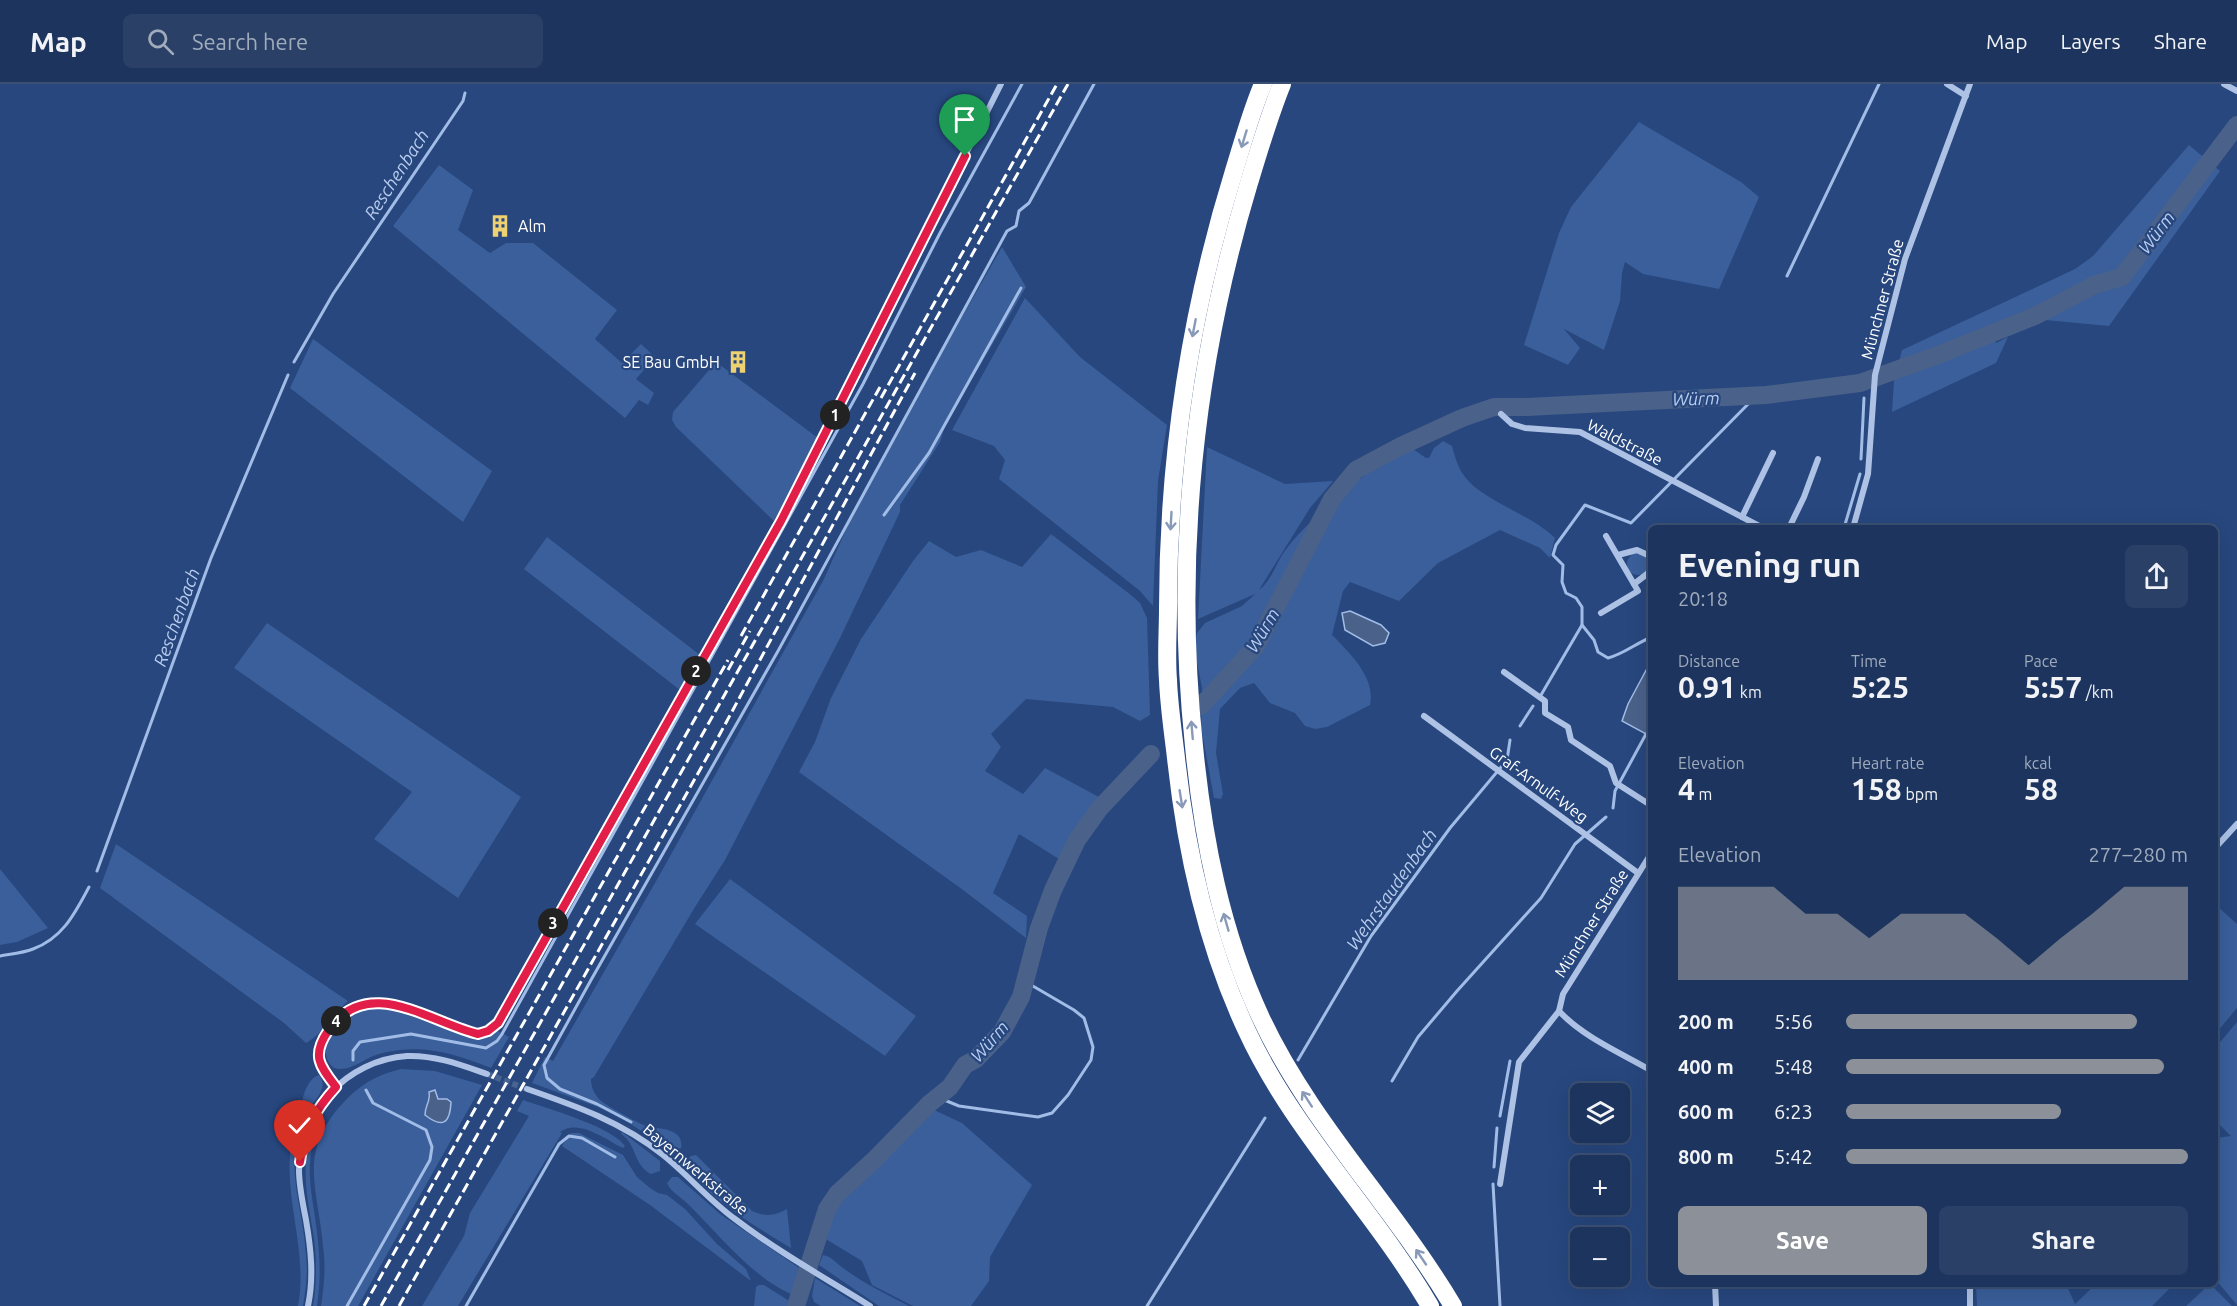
<!DOCTYPE html>
<meta charset="utf-8">
<style>
:root{--surface:#1d355e;--page:#2a4067;--text:#f1f3f6;--muted:#a0abbc;--line:#3b5073;--accent:#8c9099}
body{margin:0;font-family:Ubuntu,sans-serif;background:var(--page);color:var(--text);height:100vh;display:flex;flex-direction:column;font-size:22px;white-space:nowrap}
*{box-sizing:border-box;margin:0}
p{font-size:20px;color:var(--muted)}
.icon{flex:none;width:33px;height:33px;fill:none;stroke:currentColor;stroke-width:2;stroke-linecap:round;stroke-linejoin:round}
.map{position:relative;flex:1;overflow:hidden}
.drawer{position:absolute;left:1648px;top:441px;width:570px;height:762px;display:flex;flex-direction:column;background:var(--surface);border-radius:9px;box-shadow:0 6px 24px #0002,0 0 0 2px var(--line)}
.drawer>*{flex:none}
.fabs{position:absolute;left:1570px;top:999px;display:grid;gap:12px}
.fabs a{display:grid;place-items:center;width:60px;height:60px;border-radius:9px;background:var(--surface);box-shadow:0 6px 24px #0002,0 0 0 2px var(--line);font-size:30px}
.pin{position:absolute;display:grid;place-items:center;width:51px;height:51px;color:#fff;margin:-62px -26px;border-radius:50% 50% 50% 0;rotate:-45deg;box-shadow:0 0 6px #0007}
.pin .icon{rotate:45deg}
.km{position:absolute;width:30px;height:30px;margin:-15px;border-radius:50%;background:#222;color:#fff;font-size:16px;line-height:30px;text-align:center}
.round{display:grid;place-items:center;flex:none;width:63px;height:63px;border-radius:9px;background:var(--page)}
.headline{display:flex;align-items:center;justify-content:space-between;height:102px;padding:0 30px}
h1{font-size:33px;font-weight:700;line-height:45px}
.figures{display:grid;grid-template-columns:repeat(3,1fr);gap:9px;height:102px;padding:6px 30px}
.figures div{display:grid;align-content:center}
.figures b{font-size:30px;font-weight:700}
.figures small{font-size:16px;font-weight:400}
.figures p{font-size:16px}
.chart{height:168px;padding:12px 30px}
.chart p{display:flex;justify-content:space-between}
.chart svg{width:100%;height:108px;margin-top:6px;fill:var(--accent);opacity:.7}
.button{display:flex;gap:12px;margin-top:auto;padding:12px 30px}
.button a{flex:1;height:69px;border-radius:9px;background:var(--accent);color:#fff;font-size:24px;font-weight:700;line-height:69px;text-align:center}
.button a+a{background:var(--page);color:var(--text)}
ul{padding:0 30px;list-style:none;font-size:20px}
li{display:grid;grid-template-columns:96px 72px 1fr;align-items:center;height:45px}
li i{height:15px;border-radius:8px;background:var(--accent)}
header{display:flex;align-items:center;gap:36px;box-sizing:border-box;height:84px;padding:0 30px;background:var(--surface);border-bottom:2px solid var(--line)}
header strong{font-size:28px}
nav{display:flex;gap:33px;margin-inline-start:auto;font-size:21px}
.search{width:420px;height:54px;background:var(--page);display:flex;align-items:center;gap:15px;box-sizing:border-box;padding:0 21px;border-radius:9px;color:var(--muted);font-size:22px}
.map>svg:first-child{display:block}
.green{fill:#3a5f9b}
.water{fill:#4a618a;stroke:#a1bce6;stroke-width:1.5}
.lines{fill:none;stroke-linecap:round;stroke-linejoin:round}
.stream{stroke:#a1bce6;stroke-width:3}
.river{stroke:#4a618a;stroke-width:18}
.street-tunnel{stroke:#476391;stroke-width:6;stroke-dasharray:6 3;stroke-linecap:butt}
.street{stroke:#adc2e5;stroke-width:6}
.highway{stroke:#fff;stroke-width:18}
.rail{stroke:#fff;stroke-width:3;stroke-dasharray:10 4.5;stroke-linecap:butt}
.oneway{stroke:#889ab8}
.route-casing{stroke:#fff;stroke-width:12}
.route{stroke:#e11d48;stroke-width:8}
.labels{text-anchor:middle;dominant-baseline:central;stroke-width:4.5;stroke-linejoin:round;paint-order:stroke}
.poi-label{font-size:16px;fill:#fff;stroke:#27477e;text-anchor:start}
.street-label{font-size:16px;fill:#fff;stroke:#27477e}
.water-label{font-size:18px;font-style:italic;fill:#b8cced;stroke:#27477e}
</style>
<header>
<strong>Map</strong>
<div class="search"><svg class="icon" aria-label="search" viewBox="0 0 24 24"><circle cx="10" cy="10" r="6"/><path d="M15 15l6 6"/></svg>Search here</div>
<nav><a>Map</a><a>Layers</a><a>Share</a></nav>
</header>
<div class="map">
<svg width="2237" height="1222" viewBox="0 0 2237 1222">
<rect width="100%" height="100%" fill="#27477e"/>
<g class="green">
<path d="M1639,38l102,60 18,15 -40,92 -76,-15 -18,-12 -3,11 -2,28 -16,49 -40,-21 16,19 -12,17 -44,-20 35,-112 12,-26z"/>
<path d="M2189,61l31,26 -111,155 -64,-6 -13,2 -38,17 2,4 12,-6 -12,26 -104,49 2,-31 8,-31 173,-81 18,-13z"/>
<path d="M439,81l34,25 -15,40 32,23 16,-10h27l84,67 -22,29 27,24 19,-19 14,13 -19,22 18,14 -6,12 -9,-5 -14,18 -232,-192z"/>
<path d="M1002,163l24,40 -71,121 -10,18 -5,16 -40,63v7l-60,126 -115,222 -30,47 -101,170 -3,2c0,8 3,15 9,21 5,5 38,23 46,26 12,3 39,2 35,22l-9,4 -44,-30 -30,-15 -66,-24 13,-26 8,4 106,-185 165,-297 41,-92z"/>
<path d="M1025,214l55,59 87,68 -9,56 -5,125 -13,-15 -141,-112 6,-19 -11,-14 -42,-16z"/>
<path d="M313,255l179,132 -29,51 -173,-134z"/>
<path d="M716,278l102,76 -44,83 -98,-94 -4,-7 1,-8z"/>
<path d="M1443,357l9,5c3,11 6,22 13,31 18,24 66,37 90,61l-5,20 -10,-10 -40,-18 -62,33 -39,38 -49,-19 -7,9 -11,44c18,18 44,43 38,70l-43,22 -12,2 -10,-3 -10,-13 -25,-10 -16,-20 -14,5 -20,21 -4,44 7,41 -2,5 -7,-1 -13,-71 1,-39 -8,-41 3,-14 8,-10 37,-17 13,-12 -57,25 9,-172 78,37 48,-3 -23,27 -51,82c13,-10 16,-25 25,-38 16,-22 36,-39 56,-55 23,-19 43,-43 73,-48l13,9h3l5,-10z"/>
<path d="M1051,450l80,61 9,8 7,15 3,97 -10,6 -27,-14 -87,-8 -35,35 10,13 -16,24 38,23 22,-26 54,29 -40,62 -40,-25 -26,59 34,23 -1,22 -63,-48 -164,-118 16,-30 16,-44 30,-59 52,-78 16,-20 27,16 25,-7 41,17z"/>
<path d="M547,453l153,118 -20,35 -156,-121z"/>
<circle cx="1638" cy="480" r="11"/>
<path d="M267,539l254,174 -63,101 -84,-59 38,-47 -178,-124z"/>
<path d="M116,760l232,157c-16,14 -25,33 -42,42l-22,-20 -184,-135z"/>
<path d="M0,785l48,59 -31,14 -17,3z"/>
<path d="M730,795l186,137 -31,40 -190,-132z"/>
<path d="M2216,821l21,19v84l-21,25z"/>
<path d="M383,923l35,10 47,19 15,3 12,-5 4,-4 13,7 -18,31c-40,-15 -69,-25 -112,-14 -12,3 -25,15 -38,15 -9,1 -13,-6 -15,-14 -4,-20 22,-41 39,-46 5,-2 12,-1 18,-2z"/>
<path d="M2237,938v283l-21,-25v-142l15,-2 -15,-15v-74z"/>
<path d="M401,985l34,2 47,14 -124,221h-37c3,-20 5,-39 2,-60 -5,-58 -26,-93 20,-143 18,-19 33,-28 58,-34z"/>
<path d="M319,991c12,14 -8,28 -15,40l-2,-1c-2,-12 4,-35 17,-39z"/>
<path d="M523,1016c23,8 90,27 102,46l-2,2c-17,-8 -44,-30 -63,-16l2,1 -104,173h-36l42,-70 6,-23 59,-97 -12,-5z"/>
<path d="M932,1025l30,14 70,62 -42,72 -1,24 -18,25h-58l-41,-21 -10,-24 -38,-23 9,-27 20,-25z"/>
<path d="M298,1036l3,1c-16,53 2,83 5,134 2,17 0,34 -3,51h-5c12,-64 -24,-124 0,-186z"/>
<path d="M315,1043l2,4c-14,35 -4,66 0,101 3,25 4,49 0,74h-4c4,-24 4,-50 0,-74 -6,-36 -14,-69 2,-105z"/>
<path d="M622,1048l38,29v10l-9,3c-18,-9 -14,-30 -30,-40z"/>
<path d="M571,1049h8l44,22 14,22 13,11 8,5 9,2 18,14 32,35 29,25 5,12 -101,-76 -88,-59z"/>
<path d="M696,1071l56,56c14,6 22,5 35,-2l4,39c-23,-14 -103,-60 -103,-89l3,-3z"/>
<path d="M672,1093h6l42,37 91,62 -5,23c-44,-10 -85,-62 -116,-93 -7,-8 -19,-13 -23,-23z"/>
<path d="M823,1171c8,1 13,8 20,13 20,15 43,26 66,38h-30l-60,-41z"/>
<path d="M815,1194l45,28h-39l-7,-4 -2,-6z"/>
<path d="M1976,1200h90l9,20 21,-20h78l-22,22h-175z"/>
<path d="M2210,1200l22,22h-46z"/>
<path d="M759,1201h5l27,17 -1,4h-36l2,-19z"/>
</g>
<g class="water">
<path d="M1350,527l31,14 8,8 -4,10 -12,3 -28,-16 -3,-17z"/>
<path d="M1651,577v72l-5,1 -24,-13 6,-17z"/>
<path d="M435,1006l3,9h9l4,3c-1,21 -8,27 -26,13 0,-10 6,-14 4,-23z"/>
</g>
<g class="lines">
<g class="stream">
<path d="M1787,192l92,-192"/>
<path d="M294,278l39,-68 130,-193 2,-8"/>
<path d="M1867,301l1,-5"/>
<path d="M1861,375l3,-61"/>
<path d="M884,431l45,-62 92,-165"/>
<path d="M1844,444l16,-54"/>
<path d="M1582,541l12,15 4,12 10,6c16,-4 28,-15 44,-21"/>
<path d="M1541,611l41,-70v-18l-6,-9 -10,-5 -4,-11 1,-17 -10,-10 3,-10 29,-40 46,18 125,-127"/>
<path d="M1520,642l13,-20"/>
<path d="M1613,724l2,-17 31,-57"/>
<path d="M97,787l114,-313 77,-183"/>
<path d="M0,872c11,-2 23,-3 33,-7 30,-11 42,-36 56,-62"/>
<path d="M353,976v-9l7,-9 51,-8 75,14 11,-7 5,-7 361,-650 77,-151 82,-149"/>
<path d="M1298,976l73,-124 79,-108 57,-68 3,-20"/>
<path d="M1392,997l26,-44 39,-46 84,-93 34,-54 31,-27"/>
<path d="M937,1013l22,9 79,11 14,-4 16,-18 23,-35 2,-13 -9,-29 -10,-8 -48,-28"/>
<path d="M1500,1032l10,-55"/>
<path d="M631,1038l-34,-18 -37,-15 -13,-11 -3,-13 47,-85 187,-329 229,-420 9,-5 3,-15 10,-8 65,-119"/>
<path d="M1494,1083l3,-39"/>
<path d="M1493,1100l7,122"/>
<path d="M347,1222l83,-146 2,-13 -6,-17 -53,-27 -7,-13"/>
<path d="M466,1222l93,-162 10,-8 13,2 33,19"/>
<path d="M1147,1222l118,-188"/>
</g>
<g class="river">
<path d="M1201,622l55,-60 76,-147 24,-29 45,-24 61,-28 32,-11h33l239,-12 94,-12 78,-28 97,-39 59,-31 28,-8 115,-152"/>
<path d="M796,1222l31,-97 10,-15 36,-33 56,-57 21,-17 15,-22 11,-6 26,-27 19,-35 18,-69 14,-38 24,-50 23,-32 51,-54"/>
</g>
<path class="street-tunnel" d="M487,990l40,15"/>
<g class="street">
<path d="M1947,0l19,12"/>
<path d="M2224,0l13,7"/>
<path d="M1501,330l11,10 13,4 55,4 183,96"/>
<path d="M1742,433l31,-64"/>
<path d="M1789,444l15,-31 14,-38"/>
<path d="M1853,444l15,-54 7,-99 30,-116 65,-175"/>
<path d="M1618,471l19,-5 15,7"/>
<path d="M1634,500l13,-10 5,-6"/>
<path d="M1601,529l37,-22 -32,-55"/>
<path d="M1504,588l41,29v12l23,14 3,13 39,26 6,17 36,23"/>
<path d="M1424,632l214,157"/>
<path d="M2216,763l21,-23"/>
<path d="M1652,768l-89,142 -4,17c24,26 62,42 93,60"/>
<path d="M336,1003c-16,-21 -25,-31 -8,-56 39,-58 101,-8 151,3l9,-3 10,-8 283,-502 220,-437"/>
<path d="M527,1005c49,17 95,33 136,66 25,20 46,45 72,64 42,32 90,59 135,87"/>
<path d="M1500,1100l19,-122 40,-51"/>
<path d="M1715,1200l1,22"/>
<path d="M1970,1200v22"/>
<path d="M308,1222c6,-29 3,-57 -2,-86 -3,-16 -7,-33 -7,-50 1,-59 48,-110 108,-114 28,-1 54,9 80,18"/>
</g>
<g class="highway">
<path d="M1263,0c-12,28 -20,58 -29,87 -44,142 -66,289 -66,437 0,24 -2,48 0,72 1,26 5,52 8,78 10,93 30,185 70,271 46,101 128,181 184,277"/>
<path d="M1282,0c-13,32 -23,66 -33,99 -55,182 -75,374 -55,563 9,93 27,186 67,272 49,105 133,189 192,288"/>
</g>
<g class="rail">
<path d="M881,314l176,-314"/>
<path d="M741,552l139,-249"/>
<path d="M728,586l22,-39"/>
<path d="M364,1222l364,-646"/>
<path d="M381,1222l687,-1222"/>
<path d="M399,1222l316,-563 200,-370"/>
</g>
</g>
<defs><path id="oneway-shaft" d="M-6 0H5M1.5-3L5.5 0L1.5 3" fill="none" stroke-width="1.6" stroke-linecap="round" stroke-linejoin="round" transform="scale(1.5)"/></defs>
<g class="oneway">
<use href="#oneway-shaft" transform="translate(1244 55) rotate(107)"/>
<use href="#oneway-shaft" transform="translate(1194 244) rotate(101)"/>
<use href="#oneway-shaft" transform="translate(1171 437) rotate(93)"/>
<use href="#oneway-shaft" transform="translate(1192 646) rotate(-95)"/>
<use href="#oneway-shaft" transform="translate(1181 715) rotate(81)"/>
<use href="#oneway-shaft" transform="translate(1226 838) rotate(-106)"/>
<use href="#oneway-shaft" transform="translate(1307 1015) rotate(-123)"/>
<use href="#oneway-shaft" transform="translate(1421 1173) rotate(-124)"/>
</g>
<g class="lines">
<g class="route-casing">
<path id="route" d="M300,1078c4,-32 15,-52 36,-75 -16,-21 -25,-31 -8,-56 39,-58 101,-9 150,3l10,-3 10,-8 283,-502 184,-365"/>
</g>
<use href="#route" class="route"/>
</g>
<defs>
<g id="building-bare" transform="scale(1.8)"><path d="M-4-6H4V6H1V3H-1V6H-4ZM-2.5-4.3h1.7v1.8h-1.7ZM.8-4.3h1.7v1.8H.8ZM-2.5-1h1.7V.8h-1.7ZM.8-1h1.7V.8H.8Z" fill="#eed272" stroke="#27477e" stroke-width="2.5" paint-order="stroke"/></g>
</defs>
<g fill-rule="evenodd">
<use href="#building-bare" x="500" y="142"/>
<use href="#building-bare" x="738" y="278"/>
</g>
<g class="labels">
<g class="poi-label">
<text x="518" y="142">Alm</text>
<text x="720" y="278" text-anchor="end">SE Bau GmbH</text>
</g>
<g class="street-label">
<text transform="translate(1882 215) rotate(-75)">Münchner Straße</text>
<text transform="translate(1625 358) rotate(27)">Waldstraße</text>
<text transform="translate(1539 700) rotate(36)">Graf-Arnulf-Weg</text>
<text transform="translate(1591 839) rotate(-58)">Münchner Straße</text>
<text transform="translate(696 1085) rotate(40)">Bayernwerkstraße</text>
</g>
<g class="water-label">
<text transform="translate(396 90) rotate(-57)">Reschenbach</text>
<text transform="translate(2156 148) rotate(-53)">Würm</text>
<text transform="translate(1696 314) rotate(-2)">Würm</text>
<text transform="translate(176 533) rotate(-70)">Reschenbach</text>
<text transform="translate(1262 546) rotate(-59)">Würm</text>
<text transform="translate(1391 805) rotate(-55)">Wehrstaudenbach</text>
<text transform="translate(989 957) rotate(-49)">Würm</text>
</g>
</g>
</svg>
<div class="fabs">
<a><svg class="icon" aria-label="layers" viewBox="0 0 24 24"><path d="M12 4l9 5-9 5-9-5zM3 14l9 5 9-5"/></svg></a>
<a>+</a>
<a>−</a>
</div>
<div class="pin" style="left:965px;top:72px;background:#1e9e55"><svg class="icon" aria-label="arrive" viewBox="0 0 24 24"><path d="M6 21V4h12l-3 4 3 4H6"/></svg></div>
<div class="pin" style="left:300px;top:1078px;background:#d93025"><svg class="icon" aria-label="check" viewBox="0 0 24 24"><path d="M5 12l5 5 9-10"/></svg></div>
<b class="km" style="left:835px;top:331px">1</b>
<b class="km" style="left:696px;top:587px">2</b>
<b class="km" style="left:553px;top:839px">3</b>
<b class="km" style="left:336px;top:937px">4</b>
<section class="drawer">
<div class="headline"><div><h1>Evening run</h1><p>20:18</p></div><a class="round"><svg class="icon" aria-label="share" viewBox="0 0 24 24"><path d="M12 15V3M7 8l5-5 5 5M5 13v7h14v-7"/></svg></a></div>
<div class="figures">
<div><p>Distance</p><b>0.91<small> km</small></b></div>
<div><p>Time</p><b>5:25</b></div>
<div><p>Pace</p><b>5:57<small> /km</small></b></div>
</div>
<div class="figures">
<div><p>Elevation</p><b>4<small> m</small></b></div>
<div><p>Heart rate</p><b>158<small> bpm</small></b></div>
<div><p>kcal</p><b>58</b></div>
</div>
<div class="chart"><p><span>Elevation</span>277–280 m</p>
<svg viewBox="0 0 160 44" preserveAspectRatio="none"><path d="M0 44V6L10 6L20 6L30 6L40 17L50 17L60 27L70 17L80 17L90 17L100 27L110 38L120 27L130 17L140 6L150 6L160 6V44z"/></svg>
</div>
<ul>
<li><b>200 m</b>5:56<i style="width:85%"></i></li>
<li><b>400 m</b>5:48<i style="width:93%"></i></li>
<li><b>600 m</b>6:23<i style="width:63%"></i></li>
<li><b>800 m</b>5:42<i style="width:100%"></i></li>
</ul>
<div class="button"><a>Save</a><a>Share</a></div>
</section>
</div>
